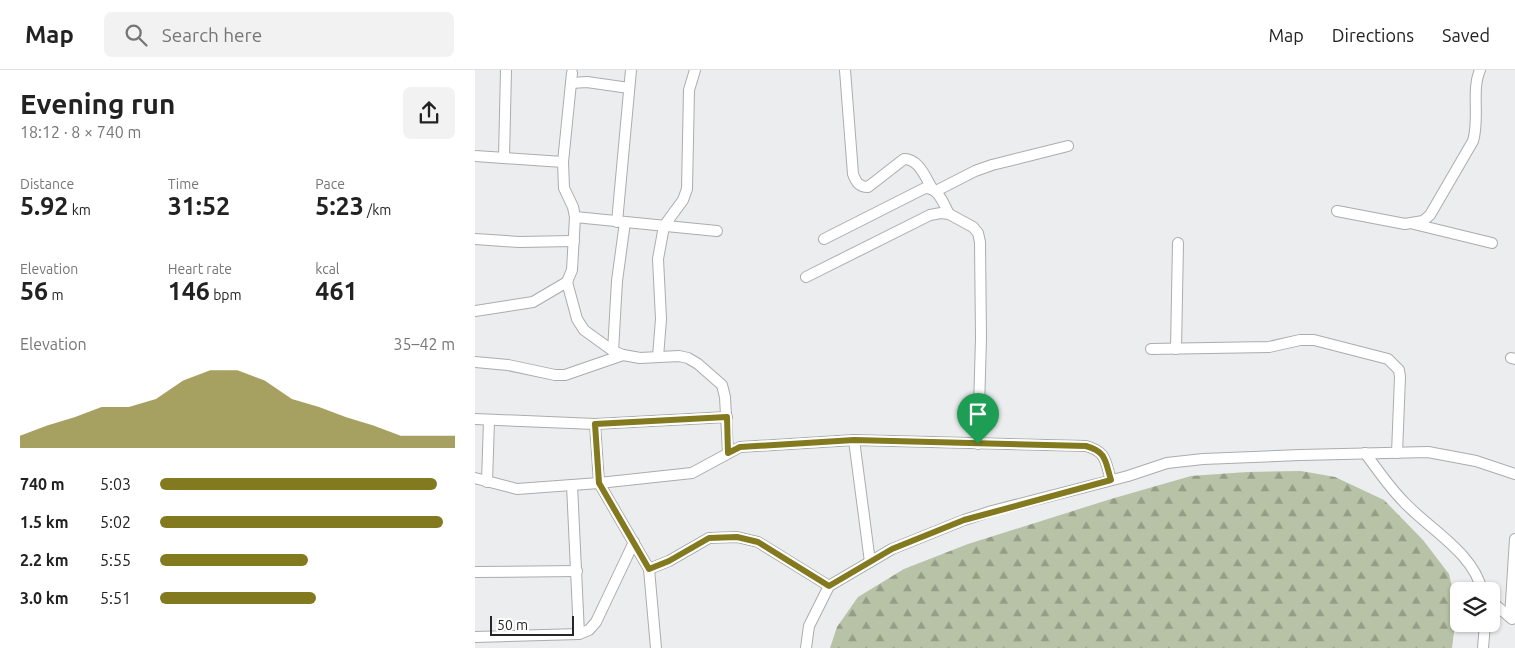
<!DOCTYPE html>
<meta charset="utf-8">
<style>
:root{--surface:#fff;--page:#f2f2f2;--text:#222;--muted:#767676;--line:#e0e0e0;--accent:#837a1f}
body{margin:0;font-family:Ubuntu,sans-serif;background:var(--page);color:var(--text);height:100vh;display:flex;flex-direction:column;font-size:19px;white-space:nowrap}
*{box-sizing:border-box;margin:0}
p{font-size:16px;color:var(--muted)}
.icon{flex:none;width:28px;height:28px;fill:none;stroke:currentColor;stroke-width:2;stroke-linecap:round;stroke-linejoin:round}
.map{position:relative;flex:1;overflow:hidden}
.side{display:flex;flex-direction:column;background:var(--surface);width:475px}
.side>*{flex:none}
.controls{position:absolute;left:975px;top:512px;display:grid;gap:10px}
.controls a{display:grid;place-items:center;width:50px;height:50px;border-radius:8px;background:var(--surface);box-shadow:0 1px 4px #0004;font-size:25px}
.scale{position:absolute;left:15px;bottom:12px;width:84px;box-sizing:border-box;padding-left:5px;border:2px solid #252626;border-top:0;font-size:14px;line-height:18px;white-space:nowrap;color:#252626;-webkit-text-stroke:4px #fff;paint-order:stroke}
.pin{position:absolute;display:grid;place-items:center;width:42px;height:42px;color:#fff;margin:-51px -21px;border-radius:50% 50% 50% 0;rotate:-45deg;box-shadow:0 0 5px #0007}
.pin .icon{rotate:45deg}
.round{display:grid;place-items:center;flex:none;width:52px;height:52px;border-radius:8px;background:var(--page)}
.overview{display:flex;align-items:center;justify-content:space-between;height:85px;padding:0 20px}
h1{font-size:28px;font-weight:700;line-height:38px}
.metrics{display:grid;grid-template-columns:repeat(3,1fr);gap:8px;height:85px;padding:5px 20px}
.metrics div{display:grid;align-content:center}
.metrics b{font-size:25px;font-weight:700}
.metrics small{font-size:14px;font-weight:400}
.metrics p{font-size:14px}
.chart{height:140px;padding:10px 20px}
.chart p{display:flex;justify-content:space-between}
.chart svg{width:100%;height:90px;margin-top:5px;fill:var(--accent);opacity:.7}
ul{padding:0 20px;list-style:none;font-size:16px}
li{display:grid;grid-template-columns:80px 60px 1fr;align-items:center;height:38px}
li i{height:12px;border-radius:6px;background:var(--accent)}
header{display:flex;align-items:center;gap:30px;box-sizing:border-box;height:70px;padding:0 25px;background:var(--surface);border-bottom:1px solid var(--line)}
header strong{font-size:24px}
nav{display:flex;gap:28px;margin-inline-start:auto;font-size:18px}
.search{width:350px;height:45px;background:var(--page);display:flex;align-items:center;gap:12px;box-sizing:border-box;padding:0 18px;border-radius:8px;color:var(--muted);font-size:19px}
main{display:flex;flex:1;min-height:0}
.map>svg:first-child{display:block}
.forest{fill:url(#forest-firs)}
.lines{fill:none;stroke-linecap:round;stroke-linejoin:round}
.minor-casing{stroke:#abacad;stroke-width:12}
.minor{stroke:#fff;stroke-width:10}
.route-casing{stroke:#fff;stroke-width:10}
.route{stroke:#837a1f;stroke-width:6}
</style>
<header>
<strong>Map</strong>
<div class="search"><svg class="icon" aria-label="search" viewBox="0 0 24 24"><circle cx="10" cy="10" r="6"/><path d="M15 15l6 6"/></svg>Search here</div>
<nav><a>Map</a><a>Directions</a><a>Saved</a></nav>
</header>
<main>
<section class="side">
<div class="overview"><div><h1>Evening run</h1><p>18:12 · 8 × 740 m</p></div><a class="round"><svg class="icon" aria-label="share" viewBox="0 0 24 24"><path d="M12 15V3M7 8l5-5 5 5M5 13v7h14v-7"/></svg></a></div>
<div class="metrics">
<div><p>Distance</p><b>5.92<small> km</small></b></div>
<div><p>Time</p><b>31:52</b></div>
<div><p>Pace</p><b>5:23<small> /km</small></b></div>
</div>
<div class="metrics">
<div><p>Elevation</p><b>56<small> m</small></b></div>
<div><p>Heart rate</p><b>146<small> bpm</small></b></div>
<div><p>kcal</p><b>461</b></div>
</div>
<div class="chart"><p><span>Elevation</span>35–42 m</p>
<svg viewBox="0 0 160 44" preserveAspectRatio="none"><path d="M0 44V38L10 33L20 29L30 24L40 24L50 20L60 11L70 6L80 6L90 11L100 20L110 24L120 29L130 33L140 38L150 38L160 38V44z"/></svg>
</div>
<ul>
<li><b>740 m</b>5:03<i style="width:94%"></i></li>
<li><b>1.5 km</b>5:02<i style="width:96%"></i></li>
<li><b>2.2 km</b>5:55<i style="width:50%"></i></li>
<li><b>3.0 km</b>5:51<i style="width:53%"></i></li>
</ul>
</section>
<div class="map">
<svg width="1040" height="578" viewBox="0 0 1040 578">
<defs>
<pattern id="forest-firs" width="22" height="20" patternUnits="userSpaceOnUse" patternTransform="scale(1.25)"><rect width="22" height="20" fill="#b7c2a6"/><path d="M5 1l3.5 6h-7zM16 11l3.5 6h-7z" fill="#959d87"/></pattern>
</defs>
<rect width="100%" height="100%" fill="#ecedef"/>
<path class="forest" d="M826,401l34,6 49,23 39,40 26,34 8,34 -5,40h-622l7,-21 21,-30 46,-28 64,-25 143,-45 80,-23 56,-4z"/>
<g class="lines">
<g class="minor-casing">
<g id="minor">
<path d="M370,0l8,104c3,8 6,13 15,13l36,-28c15,0 21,18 28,29"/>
<path d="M96,13l16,-1 42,6"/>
<path d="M0,86l88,6"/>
<path d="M29,88l2,-88"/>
<path d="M461,121l39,-20 17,-6 76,-19"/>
<path d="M862,141l68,13 18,-3 7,-6 43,-74c7,-23 -2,-51 7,-71"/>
<path d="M100,147l142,14"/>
<path d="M142,152l14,-152"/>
<path d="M939,154l78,19"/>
<path d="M0,169l44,3 55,-1"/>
<path d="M349,169l101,-51c14,0 18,15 24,26"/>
<path d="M331,207l124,-62 11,-2 8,1 24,13 5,6 2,9 1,96 -3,106"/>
<path d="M92,212l10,37 7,11 29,21 10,4 17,3 39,-2 9,2 10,6 24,21 3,12 3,56"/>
<path d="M0,241l58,-9 34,-20 5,-12 3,-53 -2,-10 -9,-19 -1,-26 9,-89"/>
<path d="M676,279l118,-2 31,-7h14l74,19 11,11 1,7 -3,76"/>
<path d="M701,279l2,-106"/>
<path d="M138,281l4,-70 8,-59"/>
<path d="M183,287l3,-38 -3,-60 6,-33 19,-26 4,-11 2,-99 6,-20"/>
<path d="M1036,288l4,1"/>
<path d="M0,292l33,3 47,10h10l58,-20"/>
<path d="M0,349l120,5 132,-7"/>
<path d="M120,354l4,59 93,-10 48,-26 114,-7 232,6c21,6 19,15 25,34"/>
<path d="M379,370l16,122"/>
<path d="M890,383c13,17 24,34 39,49 25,27 70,51 78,89"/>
<path d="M0,408l42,11 82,-6 50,86 7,79"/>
<path d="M12,412l2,-61"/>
<path d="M97,415l7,149"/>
<path d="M174,499l20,-8 40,-23 28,-1 21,5 71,44"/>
<path d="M0,502l102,-1"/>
<path d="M1016,531l21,18"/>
<path d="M1035,547l5,-78"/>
<path d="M0,567l104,-3 10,-4 7,-8 38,-80"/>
<path d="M331,578l3,-22 20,-40 63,-37 72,-29 28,-9 136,-35 39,-13 36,-4 97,-4 128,-3 48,9 39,13"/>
<path d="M1008,578l2,-24"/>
</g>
</g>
<use href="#minor" class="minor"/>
</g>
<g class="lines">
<g class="route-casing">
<path id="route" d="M252,347l1,36 12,-6 114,-7 232,6c21,6 19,15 25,34l-147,40 -72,29 -63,37 -71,-44 -21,-5 -28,1 -40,23 -20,8 -50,-86 -4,-59z"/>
</g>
<use href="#route" class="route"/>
</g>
</svg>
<div class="controls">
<a><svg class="icon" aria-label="layers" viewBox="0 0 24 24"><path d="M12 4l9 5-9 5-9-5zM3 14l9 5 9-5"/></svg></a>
</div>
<div class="scale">50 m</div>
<div class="pin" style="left:503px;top:374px;background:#1e9e55"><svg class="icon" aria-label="arrive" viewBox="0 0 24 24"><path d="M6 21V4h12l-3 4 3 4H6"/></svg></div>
</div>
</main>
